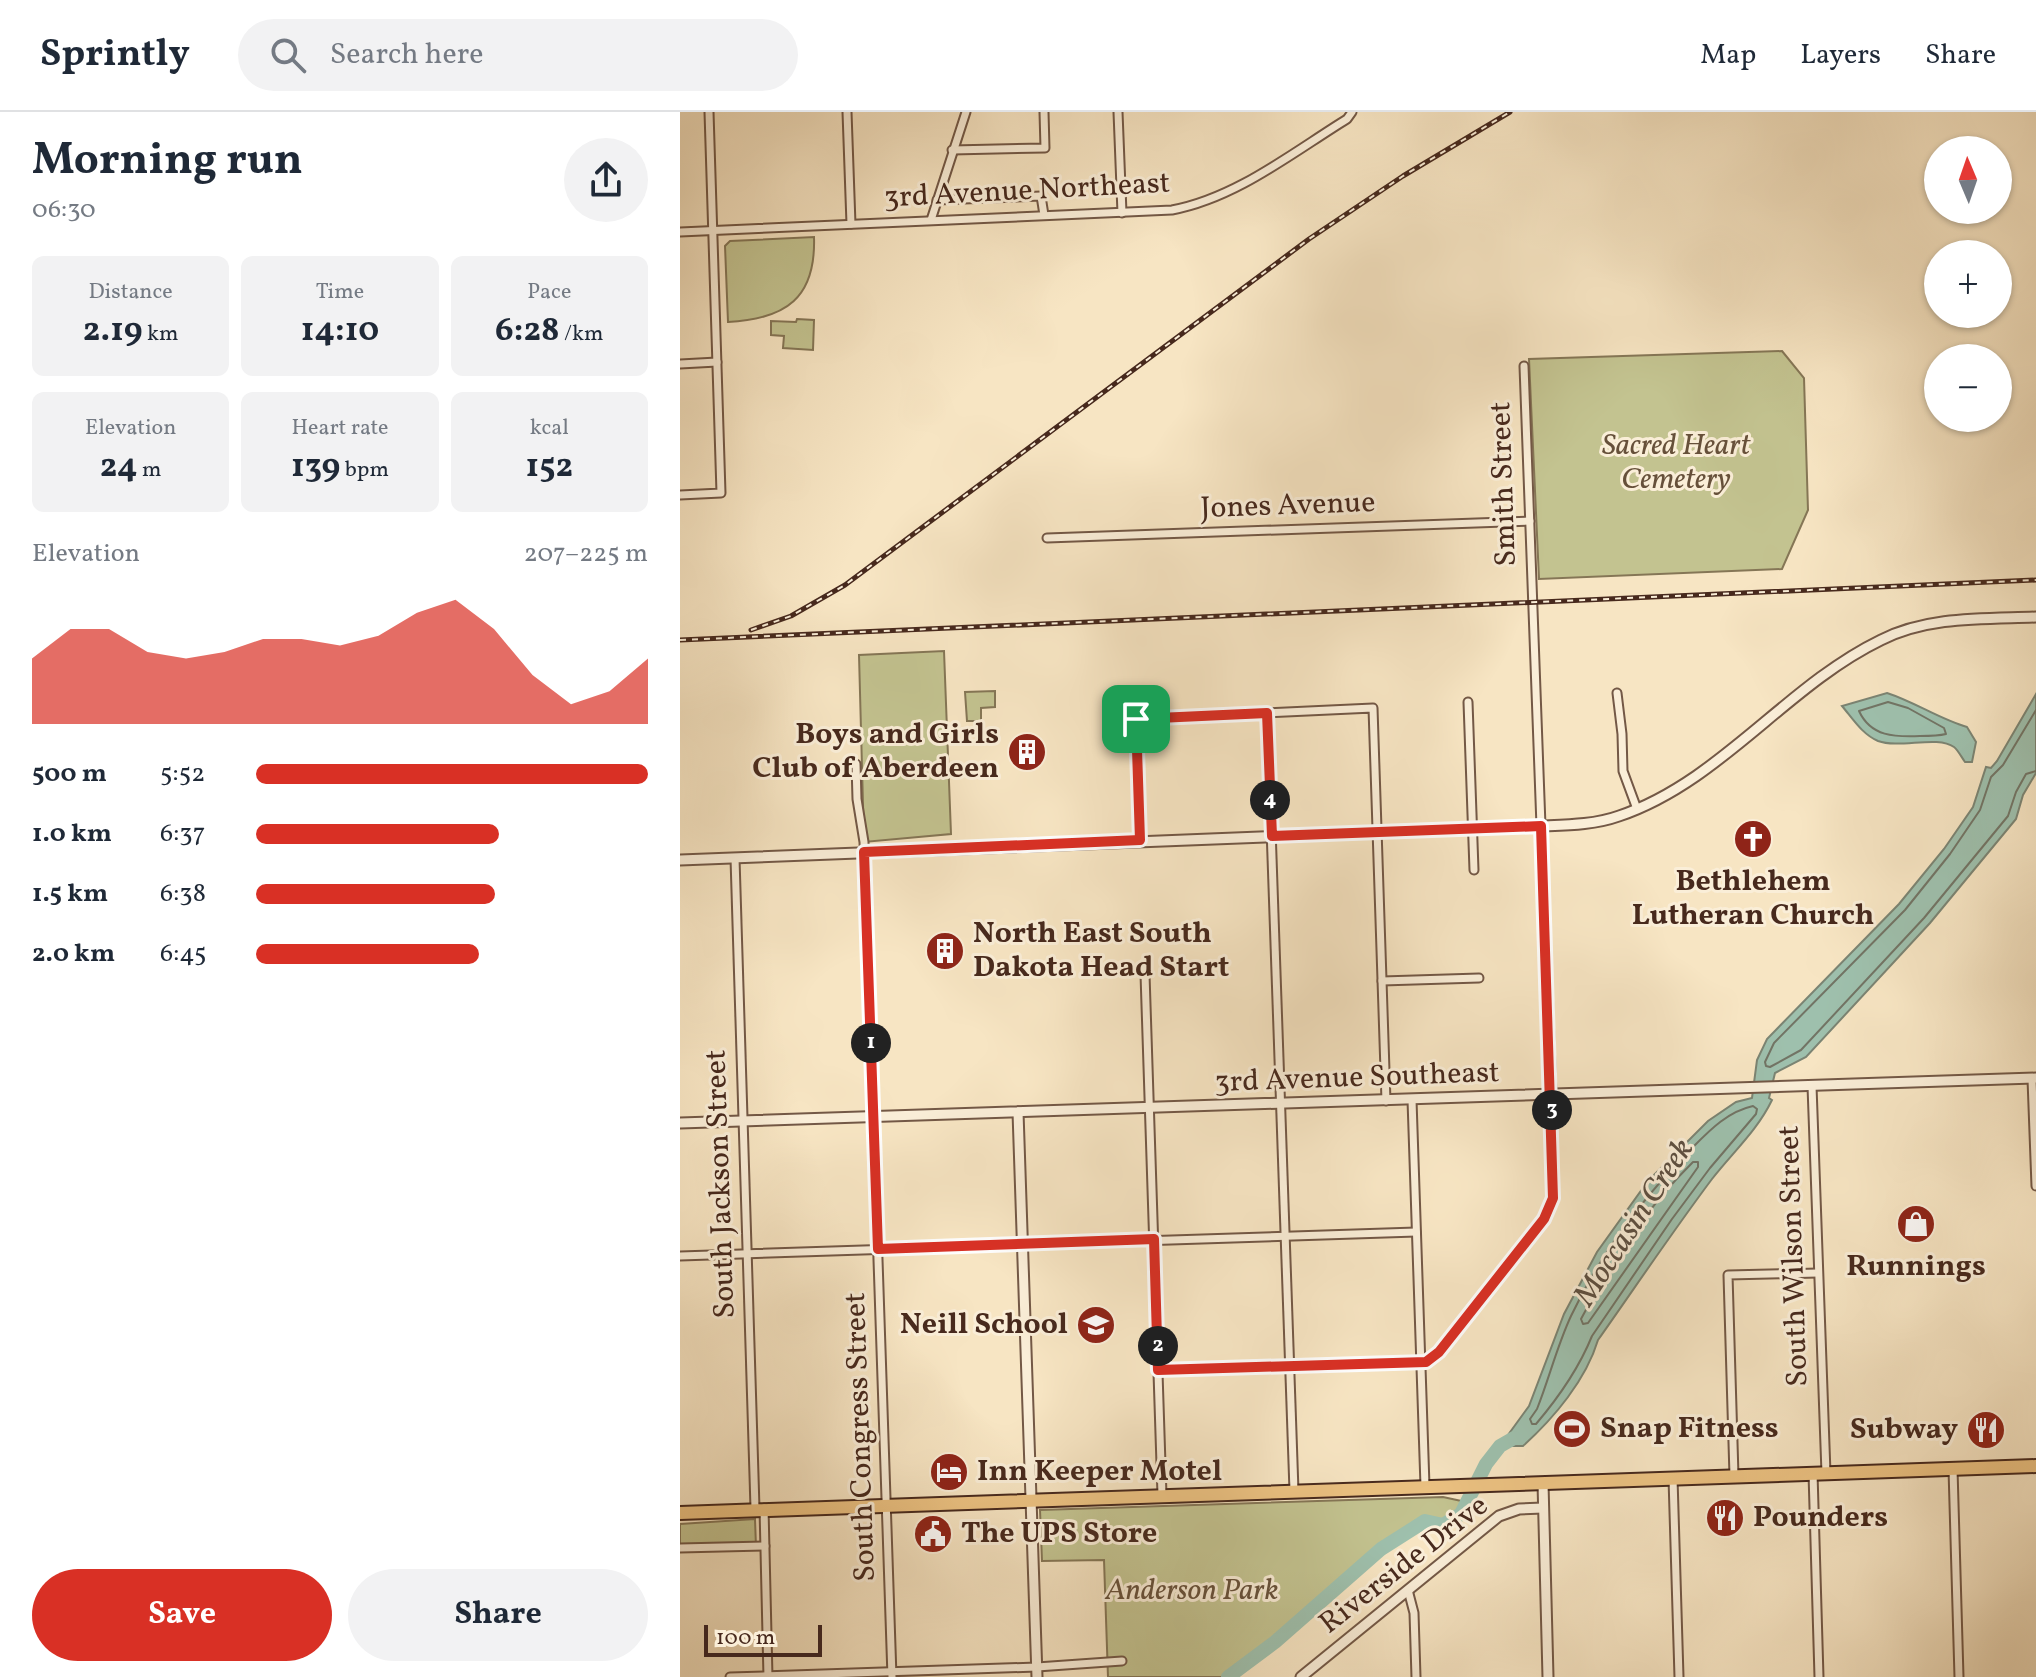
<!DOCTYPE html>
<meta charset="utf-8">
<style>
:root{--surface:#fff;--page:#f2f2f3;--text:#1f2937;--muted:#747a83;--line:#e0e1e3;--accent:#d93025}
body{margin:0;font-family:Vollkorn,serif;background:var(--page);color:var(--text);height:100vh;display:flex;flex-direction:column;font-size:30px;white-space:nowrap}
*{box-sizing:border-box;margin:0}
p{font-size:26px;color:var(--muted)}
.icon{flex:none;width:44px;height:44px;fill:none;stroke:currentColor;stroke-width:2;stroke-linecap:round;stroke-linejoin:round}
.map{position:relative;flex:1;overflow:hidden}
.details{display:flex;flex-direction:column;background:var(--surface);width:680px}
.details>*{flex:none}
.needle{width:52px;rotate:358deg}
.controls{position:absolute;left:1244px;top:24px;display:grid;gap:16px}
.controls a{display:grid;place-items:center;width:88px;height:88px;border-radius:50%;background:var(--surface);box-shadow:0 2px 6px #0004;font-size:40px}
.scale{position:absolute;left:24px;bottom:20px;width:118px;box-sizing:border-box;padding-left:8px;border:4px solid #47291d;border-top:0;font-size:22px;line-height:28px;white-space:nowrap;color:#47291d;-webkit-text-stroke:6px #faeed8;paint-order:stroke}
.pin{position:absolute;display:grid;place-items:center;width:68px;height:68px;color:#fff;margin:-34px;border-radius:16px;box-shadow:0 4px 12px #0006}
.km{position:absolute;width:40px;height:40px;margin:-20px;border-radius:50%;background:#222;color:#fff;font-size:22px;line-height:40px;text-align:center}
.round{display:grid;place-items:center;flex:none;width:84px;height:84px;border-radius:42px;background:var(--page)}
.summary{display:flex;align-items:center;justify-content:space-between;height:136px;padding:0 32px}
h1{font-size:44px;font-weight:700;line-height:60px}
.stats{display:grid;grid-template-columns:repeat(3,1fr);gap:12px;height:136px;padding:8px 32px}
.stats div{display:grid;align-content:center;border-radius:12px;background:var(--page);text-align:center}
.stats b{font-size:34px;font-weight:700}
.stats small{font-size:22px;font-weight:400}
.stats p{font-size:22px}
.chart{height:224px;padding:16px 32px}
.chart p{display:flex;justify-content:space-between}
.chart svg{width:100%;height:144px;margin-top:8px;fill:var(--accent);opacity:.7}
.cta{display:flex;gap:16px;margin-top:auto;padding:16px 32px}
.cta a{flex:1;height:92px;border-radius:48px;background:var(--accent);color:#fff;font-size:32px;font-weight:700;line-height:92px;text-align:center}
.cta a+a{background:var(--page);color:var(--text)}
ul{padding:0 32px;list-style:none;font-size:26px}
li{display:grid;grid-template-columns:128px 96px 1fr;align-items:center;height:60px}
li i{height:20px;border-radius:10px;background:var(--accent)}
header{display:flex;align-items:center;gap:48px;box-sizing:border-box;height:112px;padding:0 40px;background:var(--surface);border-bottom:2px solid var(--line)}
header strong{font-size:38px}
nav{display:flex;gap:44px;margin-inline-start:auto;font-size:28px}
.search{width:560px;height:72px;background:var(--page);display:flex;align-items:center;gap:20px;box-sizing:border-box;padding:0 28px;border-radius:44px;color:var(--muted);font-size:30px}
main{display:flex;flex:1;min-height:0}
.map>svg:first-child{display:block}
.green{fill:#c3c390;stroke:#857656;stroke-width:2}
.water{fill:#9ec0ad;stroke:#7b8473;stroke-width:2}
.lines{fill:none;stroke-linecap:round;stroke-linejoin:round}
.shore{stroke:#727465;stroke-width:2}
.river{stroke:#9ec0ad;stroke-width:14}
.minor-casing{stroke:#735846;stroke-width:11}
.tertiary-casing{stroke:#735846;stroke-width:13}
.trunk-casing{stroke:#47291d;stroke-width:16}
.minor{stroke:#faeed8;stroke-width:7}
.tertiary{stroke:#faeed8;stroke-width:9}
.trunk{stroke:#ecc282;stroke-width:12}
.rail-casing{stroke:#47291d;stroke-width:5}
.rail{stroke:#faeed8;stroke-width:2;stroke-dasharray:6;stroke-linecap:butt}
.route-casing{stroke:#fff;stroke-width:16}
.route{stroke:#d93025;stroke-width:10}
.labels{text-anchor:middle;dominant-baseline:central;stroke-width:6;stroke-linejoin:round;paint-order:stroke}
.street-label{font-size:30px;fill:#47291d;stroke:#faeed8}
.park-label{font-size:30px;font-style:italic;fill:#66503a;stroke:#faeed8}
.poi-label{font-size:30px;font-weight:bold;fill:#47291d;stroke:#faeed8;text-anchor:start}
.water-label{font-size:32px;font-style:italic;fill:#5d4f41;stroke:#faeed8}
</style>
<header>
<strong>Sprintly</strong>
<div class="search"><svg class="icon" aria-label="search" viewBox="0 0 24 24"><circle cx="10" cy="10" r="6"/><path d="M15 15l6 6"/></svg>Search here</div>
<nav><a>Map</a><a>Layers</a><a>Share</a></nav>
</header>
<main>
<section class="details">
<div class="summary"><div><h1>Morning run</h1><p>06:30</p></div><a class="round"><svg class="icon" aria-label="share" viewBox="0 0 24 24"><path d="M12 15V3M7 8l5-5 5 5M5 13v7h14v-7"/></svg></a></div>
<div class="stats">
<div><p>Distance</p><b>2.19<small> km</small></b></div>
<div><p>Time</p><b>14:10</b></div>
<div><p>Pace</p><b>6:28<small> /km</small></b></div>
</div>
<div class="stats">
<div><p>Elevation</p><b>24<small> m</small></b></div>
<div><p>Heart rate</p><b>139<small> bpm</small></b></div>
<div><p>kcal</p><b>152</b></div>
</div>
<div class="chart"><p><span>Elevation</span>207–225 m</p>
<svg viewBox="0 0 160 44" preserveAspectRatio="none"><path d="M0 44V24L10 15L20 15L30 22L40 24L50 22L60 18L70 18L80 20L90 17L100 10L110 6L120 15L130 29L140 38L150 34L160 24V44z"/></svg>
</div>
<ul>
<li><b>500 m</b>5:52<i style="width:100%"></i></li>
<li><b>1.0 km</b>6:37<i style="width:62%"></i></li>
<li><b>1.5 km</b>6:38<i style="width:61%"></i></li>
<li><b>2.0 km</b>6:45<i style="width:57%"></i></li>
</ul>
<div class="cta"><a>Save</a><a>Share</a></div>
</section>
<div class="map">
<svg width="1356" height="1565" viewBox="0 0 1356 1565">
<rect width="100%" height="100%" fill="#f7e5c3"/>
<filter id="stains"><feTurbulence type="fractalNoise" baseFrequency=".0025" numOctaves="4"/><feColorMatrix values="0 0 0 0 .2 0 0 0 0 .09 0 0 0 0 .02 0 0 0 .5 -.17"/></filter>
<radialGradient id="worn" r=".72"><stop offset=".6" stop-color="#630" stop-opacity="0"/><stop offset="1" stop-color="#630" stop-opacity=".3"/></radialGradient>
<g class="green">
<path d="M134,125c2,61 -28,82 -86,85l-3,-76 5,-5z"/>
<path d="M117,207l17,1 -1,30 -30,-2 1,-12 -13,-1v-14l25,1z"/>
<path d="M1102,239l22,27 4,132 -26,59 -243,10 -10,-220z"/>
<path d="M264,539l7,183 -87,8 -5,-187z"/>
<path d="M315,579v16l-14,1v13h-14l-2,-29z"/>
<path d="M763,1385l23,5 -5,12 -18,11 -18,-4 -44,28 -106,93 -47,35h-120l-4,-117 -62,1 -2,-51z"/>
<path d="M75,1407l1,28 -76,1v-24z"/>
</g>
<g class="water">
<path d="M1207,581c28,9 52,26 80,34l9,15 -4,20h-7c-3,-4 -7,-12 -11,-15 -17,-12 -54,2 -76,-6 -16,-7 -25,-22 -36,-35z"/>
<path d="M1356,582v79l-13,22 -7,24 -86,104 -124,134 -31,16 -6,25 3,2c-15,31 -39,52 -60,79 -39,52 -76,107 -114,161 -12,40 -44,78 -75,106h-23l29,-40 35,-92 33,-62 51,-71 60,-60 28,-19 16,-4 5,-38 10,-21 132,-135 45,-55 29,-42 13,-40 5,1 6,-7z"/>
</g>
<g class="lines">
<g class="shore">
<path d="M1208,590l20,6 36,20 2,6c-8,2 -17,2 -26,2 -25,1 -49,1 -61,-25z"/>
<path d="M1356,598l-33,55 -12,12 -11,33 -30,44 -45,56 -131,133 -9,19 1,4 4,1 31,-17 123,-132 84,-102 8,-24 10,-18 10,-3"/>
<path d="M1073,994l4,3 -1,5 -46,54 -38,51 -80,117c-13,32 -33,61 -56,88h-4l-2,-5 7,-10c12,-30 20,-63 34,-93 29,-61 70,-116 118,-165 19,-19 37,-39 64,-45z"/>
<path d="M1013,1050h5v5l-110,156 -5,1 -2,-5c31,-58 65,-111 112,-157z"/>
</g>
<path class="river" d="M548,1565l47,-35 106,-93 44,-28 18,4 18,-11 25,-50 14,-18 14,-8"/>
<g class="minor-casing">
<g id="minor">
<path d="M167,0l4,112"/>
<path d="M438,0l4,101"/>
<path d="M272,38l93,-2 -1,-36"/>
<path d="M257,88l104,-4 3,19"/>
<path d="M251,108l35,-108"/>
<path d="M0,120l492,-22c64,-12 120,-57 175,-91l5,-7"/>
<path d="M0,252l37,-2"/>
<path d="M844,254l17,460"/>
<path d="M0,383l41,-2 -12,-381"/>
<path d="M367,426l483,-17"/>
<path d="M937,581l5,41 1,37 14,38"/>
<path d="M788,590l6,168"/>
<path d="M587,601l27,778"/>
<path d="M176,652l1,35 7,43 28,835"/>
<path d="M460,728l-4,-121 237,-11 13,393"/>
<path d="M55,746l20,650"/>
<path d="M465,862l17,521"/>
<path d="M702,869l97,-3"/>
<path d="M1352,967l4,107"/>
<path d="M1132,974l14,387"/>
<path d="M732,988l13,386"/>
<path d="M0,1144l736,-24"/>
<path d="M478,1258l263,-7 12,-5 116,-147 5,-29 -3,-87"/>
<path d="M1273,1357l6,208"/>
<path d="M1133,1361l6,204"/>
<path d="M1054,1364l-6,-201 90,-2"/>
<path d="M993,1366l6,199"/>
<path d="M84,1396l4,169"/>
<path d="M0,1436l85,-2"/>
<path d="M728,1478l6,23 2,64"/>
<path d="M50,1565l307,-10 85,-6"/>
</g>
</g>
<g class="tertiary-casing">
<g id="tertiary">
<path d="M861,714l10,269"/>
<path d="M0,748l861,-34c26,-1 53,-1 78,-10 101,-34 167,-130 262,-176 47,-24 103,-21 155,-23"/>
<path d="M338,1000l19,565"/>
<path d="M0,1011l1356,-45"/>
<path d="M863,1371l5,194"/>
<path d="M621,1565l198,-161 20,-7 24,-1"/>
</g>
</g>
<g class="trunk-casing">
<path id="trunk" d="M0,1401l1356,-47"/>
</g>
<use href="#minor" class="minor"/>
<use href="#tertiary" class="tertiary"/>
<use href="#trunk" class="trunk"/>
<g class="rail-casing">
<g id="rail">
<path d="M71,518l40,-14 54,-31 464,-346 94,-63 107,-64"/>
<path d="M0,528l1356,-60"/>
</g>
</g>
<use href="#rail" class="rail"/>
</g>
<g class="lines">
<g class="route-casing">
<path id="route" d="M587,601l5,123 269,-10 12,372 -9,21 -105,133 -13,10 -268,8 -4,-131 -276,10 -14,-397 276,-12 -4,-121z"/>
</g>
<use href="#route" class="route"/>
</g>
<defs>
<g id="building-disc" transform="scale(2)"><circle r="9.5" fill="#8f2418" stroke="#faeed8"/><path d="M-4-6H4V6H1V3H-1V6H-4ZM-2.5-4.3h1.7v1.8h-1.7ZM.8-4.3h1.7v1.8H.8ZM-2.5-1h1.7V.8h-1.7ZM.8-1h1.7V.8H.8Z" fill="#fff"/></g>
<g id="church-disc" transform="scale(2)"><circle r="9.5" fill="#8f2418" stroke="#faeed8"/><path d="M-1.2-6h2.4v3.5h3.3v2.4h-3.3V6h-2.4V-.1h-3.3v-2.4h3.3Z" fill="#fff"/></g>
<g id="shop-disc" transform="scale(2)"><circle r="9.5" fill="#8f2418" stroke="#faeed8"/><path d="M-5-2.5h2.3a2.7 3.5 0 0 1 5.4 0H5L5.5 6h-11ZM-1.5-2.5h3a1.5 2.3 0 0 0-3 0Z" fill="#fff"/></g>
<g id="school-disc" transform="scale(2)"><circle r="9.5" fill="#8f2418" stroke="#faeed8"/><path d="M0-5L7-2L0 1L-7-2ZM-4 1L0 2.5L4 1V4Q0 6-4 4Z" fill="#fff"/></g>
<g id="stadium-disc" transform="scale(2)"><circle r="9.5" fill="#8f2418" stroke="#faeed8"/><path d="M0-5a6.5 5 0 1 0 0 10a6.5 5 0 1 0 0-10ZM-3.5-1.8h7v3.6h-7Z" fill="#fff"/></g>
<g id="restaurant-disc" transform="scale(2)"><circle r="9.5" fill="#8f2418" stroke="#faeed8"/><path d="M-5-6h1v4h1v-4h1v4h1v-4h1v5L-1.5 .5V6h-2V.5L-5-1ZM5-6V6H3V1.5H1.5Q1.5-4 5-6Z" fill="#fff"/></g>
<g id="hotel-disc" transform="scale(2)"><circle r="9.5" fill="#8f2418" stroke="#faeed8"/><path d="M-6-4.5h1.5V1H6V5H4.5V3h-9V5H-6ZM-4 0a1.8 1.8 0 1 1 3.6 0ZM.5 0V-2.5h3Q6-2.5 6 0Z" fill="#fff"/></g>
<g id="civic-disc" transform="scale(2)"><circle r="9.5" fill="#8f2418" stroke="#faeed8"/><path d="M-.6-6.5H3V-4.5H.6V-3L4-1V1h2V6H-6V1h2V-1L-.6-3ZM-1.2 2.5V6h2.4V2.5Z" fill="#fff"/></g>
</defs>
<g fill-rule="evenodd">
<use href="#building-disc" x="347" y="640"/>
<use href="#church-disc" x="1073" y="727"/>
<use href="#building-disc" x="265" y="839"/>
<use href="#shop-disc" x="1236" y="1112"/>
<use href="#school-disc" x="416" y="1213"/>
<use href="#stadium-disc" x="892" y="1317"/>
<use href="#restaurant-disc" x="1306" y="1318"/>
<use href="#hotel-disc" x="269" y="1360"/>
<use href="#restaurant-disc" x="1045" y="1406"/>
<use href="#civic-disc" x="253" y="1422"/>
</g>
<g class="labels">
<g class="street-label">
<text transform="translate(347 79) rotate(-3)">3rd Avenue Northeast</text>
<text transform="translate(824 372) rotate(-92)">Smith Street</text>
<text transform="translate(608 394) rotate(-2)">Jones Avenue</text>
<text transform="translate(677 966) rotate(-2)">3rd Avenue Southeast</text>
<text transform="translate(41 1072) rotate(-92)">South Jackson Street</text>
<text transform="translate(1114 1144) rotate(-92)">South Wilson Street</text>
<text transform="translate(181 1325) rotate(-92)">South Congress Street</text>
<text transform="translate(724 1453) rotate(-38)">Riverside Drive</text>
</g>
<g class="park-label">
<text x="996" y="334">Sacred Heart<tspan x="996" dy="34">Cemetery</tspan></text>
<text x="512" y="1479">Anderson Park</text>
</g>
<g class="poi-label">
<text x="319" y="623" text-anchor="end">Boys and Girls<tspan x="319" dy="34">Club of Aberdeen</tspan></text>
<text x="1073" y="770" text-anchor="middle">Bethlehem<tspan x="1073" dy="34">Lutheran Church</tspan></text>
<text x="293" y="822">North East South<tspan x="293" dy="34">Dakota Head Start</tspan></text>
<text x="1236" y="1155" text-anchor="middle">Runnings</text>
<text x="388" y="1213" text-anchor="end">Neill School</text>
<text x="920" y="1317">Snap Fitness</text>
<text x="1278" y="1318" text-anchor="end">Subway</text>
<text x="297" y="1360">Inn Keeper Motel</text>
<text x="1073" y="1406">Pounders</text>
<text x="281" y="1422">The UPS Store</text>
</g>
<g class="water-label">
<text transform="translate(955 1111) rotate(-57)">Moccasin Creek</text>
</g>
</g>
<rect width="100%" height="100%" filter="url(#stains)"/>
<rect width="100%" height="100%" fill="url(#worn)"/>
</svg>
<div class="controls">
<a><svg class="needle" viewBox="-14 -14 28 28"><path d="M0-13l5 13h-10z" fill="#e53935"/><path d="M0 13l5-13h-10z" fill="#747a83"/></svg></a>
<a>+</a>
<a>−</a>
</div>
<div class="scale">100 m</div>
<div class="pin" style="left:456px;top:607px;background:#1e9e55"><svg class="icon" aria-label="arrive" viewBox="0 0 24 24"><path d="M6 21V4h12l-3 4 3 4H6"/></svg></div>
<b class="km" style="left:191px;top:931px">1</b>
<b class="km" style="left:478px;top:1234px">2</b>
<b class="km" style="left:872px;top:998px">3</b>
<b class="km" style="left:590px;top:688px">4</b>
</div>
</main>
